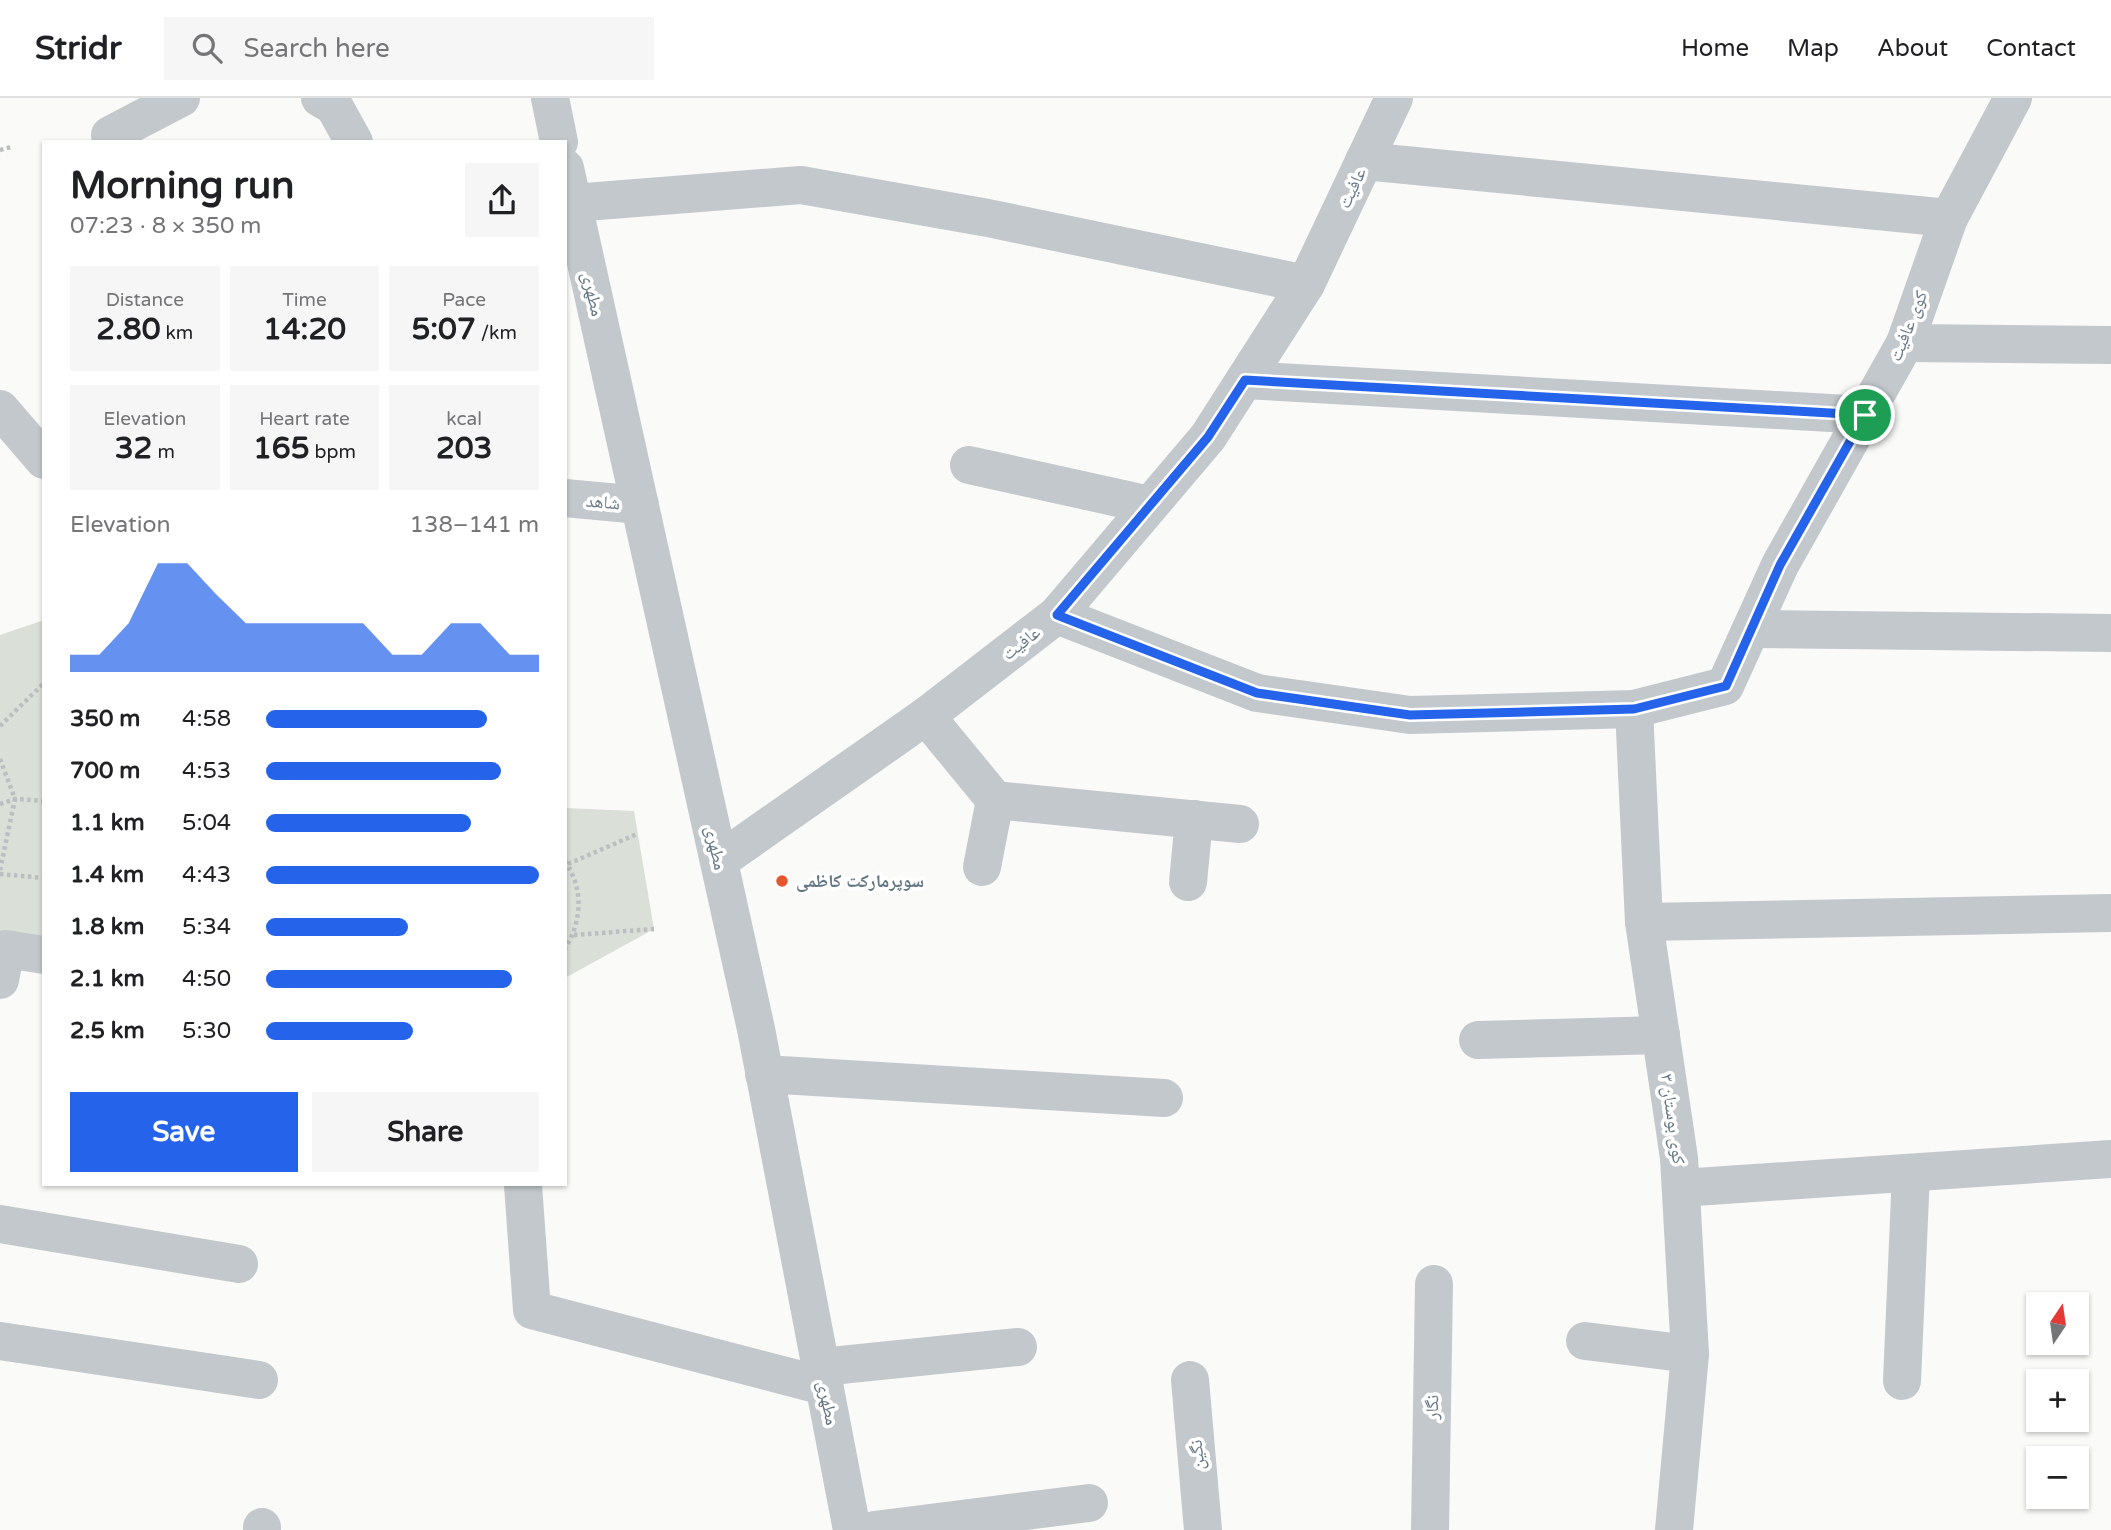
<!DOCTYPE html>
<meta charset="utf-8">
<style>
:root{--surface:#fff;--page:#f6f6f6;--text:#202124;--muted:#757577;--line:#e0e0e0;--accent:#2563eb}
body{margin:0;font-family:"Varela Round","Noto Naskh Arabic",sans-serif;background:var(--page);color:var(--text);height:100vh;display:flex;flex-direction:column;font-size:26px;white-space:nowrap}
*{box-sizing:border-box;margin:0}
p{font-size:23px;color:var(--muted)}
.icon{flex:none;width:38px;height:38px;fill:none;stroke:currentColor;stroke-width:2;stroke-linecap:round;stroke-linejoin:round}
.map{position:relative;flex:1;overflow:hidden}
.drawer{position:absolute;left:42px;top:42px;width:525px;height:1046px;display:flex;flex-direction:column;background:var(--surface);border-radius:0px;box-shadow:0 2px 5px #0004}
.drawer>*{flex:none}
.needle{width:46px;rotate:13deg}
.tools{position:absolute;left:2026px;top:1194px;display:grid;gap:14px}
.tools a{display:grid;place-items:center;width:63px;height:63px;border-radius:0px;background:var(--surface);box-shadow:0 2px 5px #0004;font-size:35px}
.pin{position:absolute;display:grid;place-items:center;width:60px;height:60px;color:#fff;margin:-30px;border:4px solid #fff;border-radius:50%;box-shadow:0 2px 7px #0007}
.round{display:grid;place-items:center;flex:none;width:74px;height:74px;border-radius:0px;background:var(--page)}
.summary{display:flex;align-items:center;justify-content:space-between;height:119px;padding:0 28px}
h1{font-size:38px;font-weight:700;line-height:52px}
.stats{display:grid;grid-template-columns:repeat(3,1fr);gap:10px;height:119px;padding:7px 28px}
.stats div{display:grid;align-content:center;border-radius:0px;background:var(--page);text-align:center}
.stats b{font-size:30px;font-weight:700}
.stats small{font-size:19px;font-weight:400}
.stats p{font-size:19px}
.chart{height:196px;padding:14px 28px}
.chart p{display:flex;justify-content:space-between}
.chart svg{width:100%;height:126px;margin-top:7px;fill:var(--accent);opacity:.7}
.primary-button{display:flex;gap:14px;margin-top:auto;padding:14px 28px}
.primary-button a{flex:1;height:80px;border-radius:0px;background:var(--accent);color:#fff;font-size:28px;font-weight:700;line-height:80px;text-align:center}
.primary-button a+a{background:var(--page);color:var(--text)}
ul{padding:0 28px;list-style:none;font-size:23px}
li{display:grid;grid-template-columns:112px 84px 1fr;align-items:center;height:52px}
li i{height:18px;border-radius:9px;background:var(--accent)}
header{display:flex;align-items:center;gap:42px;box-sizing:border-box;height:98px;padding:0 35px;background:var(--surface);border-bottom:2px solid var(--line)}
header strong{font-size:33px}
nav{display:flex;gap:38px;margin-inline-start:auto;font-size:24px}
.search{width:490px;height:63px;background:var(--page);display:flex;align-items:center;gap:18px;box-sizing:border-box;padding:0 24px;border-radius:0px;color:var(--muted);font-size:26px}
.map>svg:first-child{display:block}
.green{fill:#dadfd7}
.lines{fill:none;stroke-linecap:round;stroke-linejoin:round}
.path{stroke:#bbbfc2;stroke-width:4.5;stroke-dasharray:3.5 3.5;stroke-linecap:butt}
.minor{stroke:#c3c8cc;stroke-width:38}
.route-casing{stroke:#fff;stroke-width:14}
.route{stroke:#2563eb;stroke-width:9}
.poi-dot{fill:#e4572e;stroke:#fff;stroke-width:2.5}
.labels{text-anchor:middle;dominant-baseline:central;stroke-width:7;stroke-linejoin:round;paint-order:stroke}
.street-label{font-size:18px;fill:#657683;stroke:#fff}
.poi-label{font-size:18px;font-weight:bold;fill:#657683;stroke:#fff;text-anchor:start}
</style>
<header>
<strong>Stridr</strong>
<div class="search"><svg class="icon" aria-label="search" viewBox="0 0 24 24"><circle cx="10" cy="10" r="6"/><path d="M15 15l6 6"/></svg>Search here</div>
<nav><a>Home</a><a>Map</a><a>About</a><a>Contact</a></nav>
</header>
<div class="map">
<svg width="2111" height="1432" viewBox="0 0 2111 1432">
<rect width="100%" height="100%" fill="#fafaf8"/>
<g class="green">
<path d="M44,522v316l-25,-4 -19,1v-298z"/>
<path d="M565,710l69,3 20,118 -89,49z"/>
</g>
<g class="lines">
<g class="path">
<path d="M0,52l11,-3"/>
<path d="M0,628l44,-43"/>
<path d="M0,661l15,40 -15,71"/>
<path d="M0,706l15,-5 29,2"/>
<path d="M565,763c19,28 17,60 0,88"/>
<path d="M568,766l69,-30"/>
<path d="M0,776l44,4"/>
<path d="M574,837l80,-6"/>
</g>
<g class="minor">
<path d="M320,0l14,8 20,36"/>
<path d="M550,0l9,44"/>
<path d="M110,37l71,-37"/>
<path d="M1364,63l585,57"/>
<path d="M565,70l191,861 96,501"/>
<path d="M573,105l228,-18 187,33 318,66"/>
<path d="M1905,245l206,2"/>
<path d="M1245,282l620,35"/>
<path d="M0,311l44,51"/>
<path d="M969,367l181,40"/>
<path d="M565,400l75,7"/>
<path d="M1057,517l200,78 153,22 224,-6 91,-23 55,-121 125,-222 44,-125 64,-120"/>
<path d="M1751,531l360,4"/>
<path d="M1634,611l10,213 35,236 11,196 -16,176"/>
<path d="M926,618l69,84 245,24"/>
<path d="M719,763l207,-145 131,-101 151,-178 98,-153 88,-186"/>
<path d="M982,769l13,-67"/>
<path d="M1188,784l6,-63"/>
<path d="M1644,824l467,-9"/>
<path d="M0,882l6,-31 38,6"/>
<path d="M1478,942l183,-5"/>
<path d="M764,976l400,24"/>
<path d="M523,1087l9,125 292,76"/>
<path d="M1681,1090l430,-29"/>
<path d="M0,1126l239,40"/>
<path d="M0,1243l259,39"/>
<path d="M1585,1243l105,13"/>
<path d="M821,1269l197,-20"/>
<path d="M1190,1282l13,150"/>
<path d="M1902,1283l9,-208"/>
<path d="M262,1432v-3"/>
<path d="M874,1432l215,-27"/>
<path d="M1430,1432l4,-246"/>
</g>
</g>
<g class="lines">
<g class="route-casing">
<path id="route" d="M1245,282l620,35 -85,150 -54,121 -92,23 -224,6 -153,-22 -200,-78 151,-178z"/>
</g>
<use href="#route" class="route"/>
</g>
<circle class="poi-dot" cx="782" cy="783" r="7"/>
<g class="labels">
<g class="street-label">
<text transform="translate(1352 90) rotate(-65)">عافیت</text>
<text transform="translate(593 196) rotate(77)">مطهری</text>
<text transform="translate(1908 228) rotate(-68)">کوی عافیت</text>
<text transform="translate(603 404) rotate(5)">شاهد</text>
<text transform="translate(1021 545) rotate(-38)">عافیت</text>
<text transform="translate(716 750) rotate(78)">مطهری</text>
<text transform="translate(1673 1021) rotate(82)">کوی بوستان ۳</text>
<text transform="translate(828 1305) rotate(79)">مطهری</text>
<text transform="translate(1432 1309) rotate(-89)">نگار</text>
<text transform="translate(1197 1357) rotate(-95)">نگین</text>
</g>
<g class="poi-label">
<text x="796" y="783">سوپرمارکت کاظمی</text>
</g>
</g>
</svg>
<div class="tools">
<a><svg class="needle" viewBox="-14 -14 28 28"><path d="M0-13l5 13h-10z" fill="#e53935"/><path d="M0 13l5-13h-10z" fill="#757577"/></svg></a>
<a>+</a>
<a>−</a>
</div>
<div class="pin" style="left:1865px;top:317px;background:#1e9e55"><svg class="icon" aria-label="arrive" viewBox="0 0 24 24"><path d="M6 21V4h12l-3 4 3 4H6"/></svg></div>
<section class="drawer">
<div class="summary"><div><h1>Morning run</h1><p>07:23 · 8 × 350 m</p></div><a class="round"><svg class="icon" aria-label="share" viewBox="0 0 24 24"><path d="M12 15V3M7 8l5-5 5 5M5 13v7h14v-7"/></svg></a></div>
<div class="stats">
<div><p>Distance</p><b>2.80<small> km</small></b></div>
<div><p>Time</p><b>14:20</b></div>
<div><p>Pace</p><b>5:07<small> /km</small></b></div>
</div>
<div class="stats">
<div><p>Elevation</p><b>32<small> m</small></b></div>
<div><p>Heart rate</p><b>165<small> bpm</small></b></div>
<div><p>kcal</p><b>203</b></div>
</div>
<div class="chart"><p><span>Elevation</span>138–141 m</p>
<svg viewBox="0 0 160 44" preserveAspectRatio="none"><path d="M0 44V38L10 38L20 27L30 6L40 6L50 17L60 27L70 27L80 27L90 27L100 27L110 38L120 38L130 27L140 27L150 38L160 38V44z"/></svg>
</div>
<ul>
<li><b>350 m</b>4:58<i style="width:81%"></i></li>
<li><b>700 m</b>4:53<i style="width:86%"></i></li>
<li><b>1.1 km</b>5:04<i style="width:75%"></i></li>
<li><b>1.4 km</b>4:43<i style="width:100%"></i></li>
<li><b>1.8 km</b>5:34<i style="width:52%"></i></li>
<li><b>2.1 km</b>4:50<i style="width:90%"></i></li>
<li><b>2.5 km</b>5:30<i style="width:54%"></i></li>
</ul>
<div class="primary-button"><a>Save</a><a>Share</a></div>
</section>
</div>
